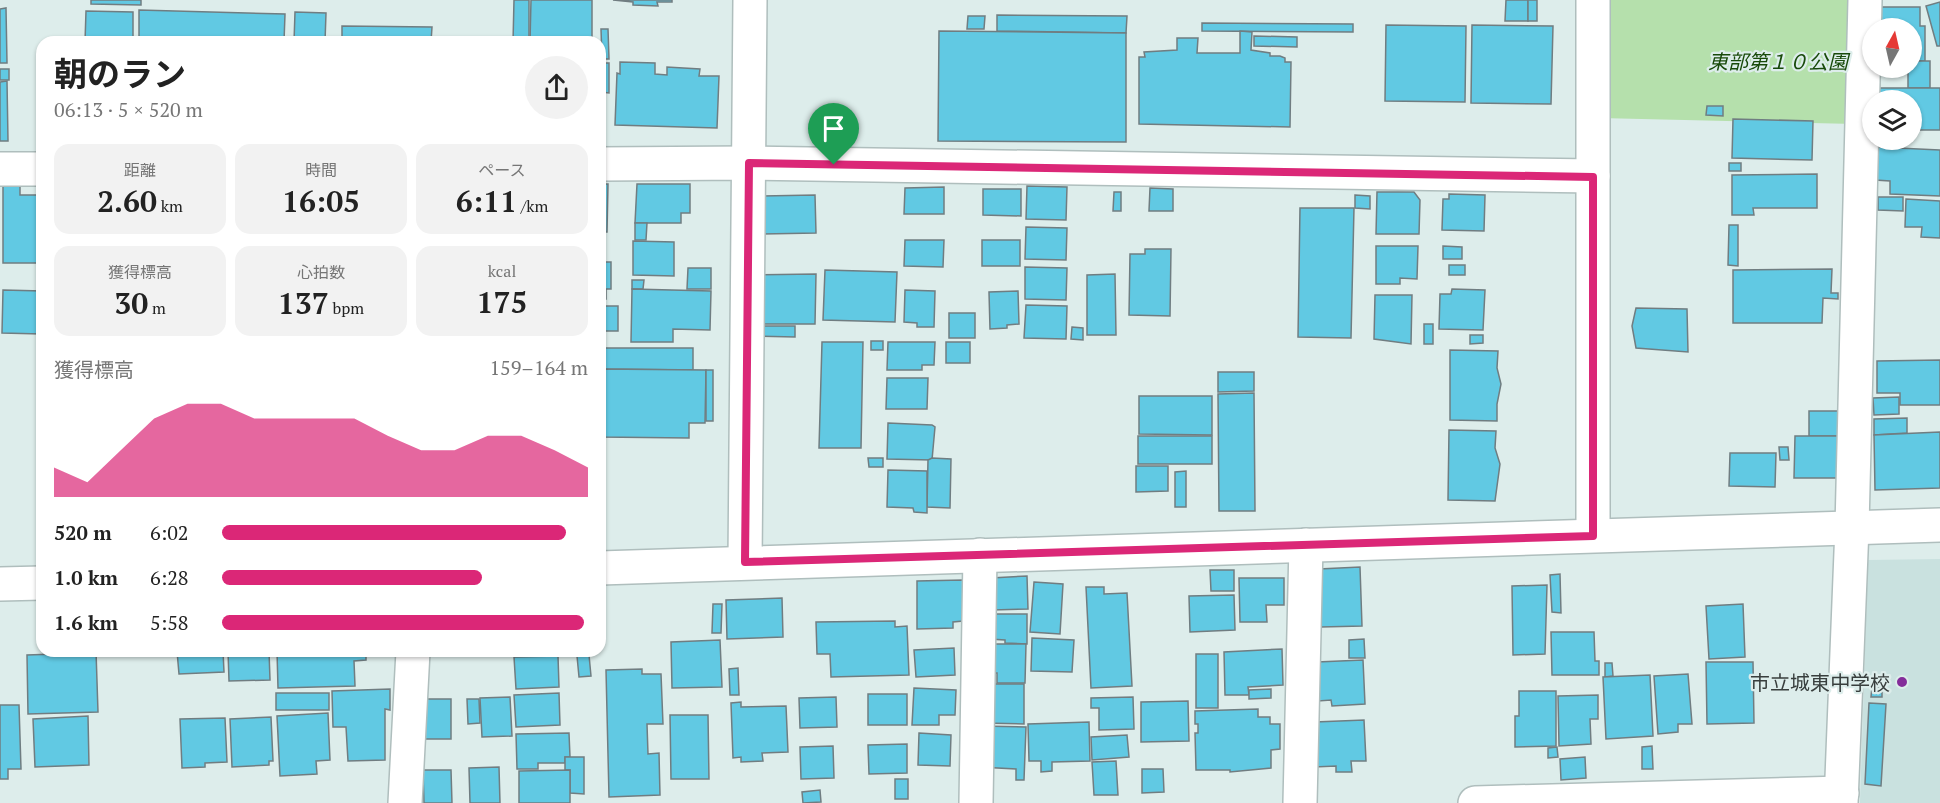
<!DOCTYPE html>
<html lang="ja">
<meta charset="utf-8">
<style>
:root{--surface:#fff;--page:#f2f2f2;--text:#222;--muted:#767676;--accent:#db2777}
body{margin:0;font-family:"PT Serif","Noto Sans JP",serif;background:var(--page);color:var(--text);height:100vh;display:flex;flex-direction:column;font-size:22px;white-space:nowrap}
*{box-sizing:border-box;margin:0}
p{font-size:20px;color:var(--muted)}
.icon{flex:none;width:33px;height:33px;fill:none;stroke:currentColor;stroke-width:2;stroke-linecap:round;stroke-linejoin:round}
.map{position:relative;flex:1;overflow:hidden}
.drawer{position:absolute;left:36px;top:36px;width:570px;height:621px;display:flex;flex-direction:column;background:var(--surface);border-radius:18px;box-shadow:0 2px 4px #0004}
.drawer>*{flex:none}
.needle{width:39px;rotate:8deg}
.controls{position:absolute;left:1862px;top:18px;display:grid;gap:12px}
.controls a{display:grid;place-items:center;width:60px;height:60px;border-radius:50%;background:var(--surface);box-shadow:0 2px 4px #0004;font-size:30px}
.pin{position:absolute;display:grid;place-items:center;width:51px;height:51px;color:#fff;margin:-62px -26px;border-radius:50% 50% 50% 0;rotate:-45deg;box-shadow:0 0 6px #0007}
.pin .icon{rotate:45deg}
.round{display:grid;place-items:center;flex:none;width:63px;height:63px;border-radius:32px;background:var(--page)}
.head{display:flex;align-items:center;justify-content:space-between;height:102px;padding:0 18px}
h1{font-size:33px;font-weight:700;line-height:45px}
.stats{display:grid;grid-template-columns:repeat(3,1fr);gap:9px;height:102px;padding:6px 18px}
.stats div{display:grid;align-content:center;border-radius:15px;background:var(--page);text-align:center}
.stats b{font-size:30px;font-weight:700}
.stats small{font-size:16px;font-weight:400}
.stats p{font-size:16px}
.chart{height:168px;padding:12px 18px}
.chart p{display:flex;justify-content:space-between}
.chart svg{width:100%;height:108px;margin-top:6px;fill:var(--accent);opacity:.7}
ul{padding:0 18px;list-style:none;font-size:20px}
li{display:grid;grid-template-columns:96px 72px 1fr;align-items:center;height:45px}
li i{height:15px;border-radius:8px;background:var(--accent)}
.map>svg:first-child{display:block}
.built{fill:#c9e1df}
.green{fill:#b5e0ac}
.building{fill:#61c9e3;stroke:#707d81;stroke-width:1.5}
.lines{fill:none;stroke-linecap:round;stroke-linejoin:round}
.minor-casing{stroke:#afbebd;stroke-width:36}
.minor{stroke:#fff;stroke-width:33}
.route-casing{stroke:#fff;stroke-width:12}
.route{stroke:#db2777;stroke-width:8}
.poi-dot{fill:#842d9a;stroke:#ddedeb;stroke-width:2}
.labels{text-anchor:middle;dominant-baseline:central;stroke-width:4.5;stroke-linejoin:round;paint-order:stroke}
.park-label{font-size:20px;font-style:italic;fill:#184a0a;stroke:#ddedeb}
.poi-label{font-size:20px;fill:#383e3d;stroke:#ddedeb;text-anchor:end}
</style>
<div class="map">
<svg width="1940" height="803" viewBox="0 0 1940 803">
<rect width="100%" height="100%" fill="#ddedeb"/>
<path class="built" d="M1940,559v244h-80l8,-243z"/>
<path class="green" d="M1599,0h259l-3,124 -256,-6z"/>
<g class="building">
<path d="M91,0h50v5l-50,-1z"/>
<path d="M514,0h15v42h-16z"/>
<path d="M531,0h61v42h-62z"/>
<path d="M613,0h59v2h-15l1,4 -25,-1v-3z"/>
<path d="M1506,0h22v21h-23z"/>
<rect x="1528" y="0" width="9" height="21"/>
<path d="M1940,2v44h-3l-11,-40z"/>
<path d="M1880,7h40v19h5v35h-14v-33h-31z"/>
<path d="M6,8l1,55h-7v-54z"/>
<path d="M139,10l146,4 -1,28h-145z"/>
<path d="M86,11l47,1v30h-48z"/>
<path d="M295,12l31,1 -1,29h-31z"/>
<path d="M997,15l130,1 -1,17 -129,-2z"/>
<path d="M968,16h17l-1,13h-17z"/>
<path d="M1202,23l151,1v8l-151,-1z"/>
<path d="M1386,25l80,1 -1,76 -80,-1z"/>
<path d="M1472,25l81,1 -2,78 -80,-1z"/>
<path d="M342,26l90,1 -1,15h-89z"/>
<path d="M601,29h7l1,30h-7z"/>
<path d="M939,31l187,2v109l-188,-1z"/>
<path d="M1240,31l12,1 -1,18 19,3v3h10l5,2v4h6l-1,65 -151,-3v-67h6l-1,-5 33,-2v-12h21l-1,15h43z"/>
<path d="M1254,36l43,1v10l-43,-1z"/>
<path d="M1911,61h19v27h-22v-20h3z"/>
<path d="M620,62l35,1v11l12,1v-8l33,2 -1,7h20l-2,52 -102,-3 2,-52 3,1z"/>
<path d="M601,63h8v30l-8,-1z"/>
<rect x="0" y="69" width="9" height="11"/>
<path d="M7,81l1,60h-8v-59z"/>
<path d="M1877,88h63v42h-29v-30h-34z"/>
<path d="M1707,106h16v10l-17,-1z"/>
<path d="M1733,119l80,2 -1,39 -80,-2z"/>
<path d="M1876,147l64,3v46l-50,-2v-13l-15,-1z"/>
<rect x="1729" y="163" width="12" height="8"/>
<path d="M1817,174v34h-64l1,7h-22v-40z"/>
<path d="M3,184h17v11h21l-1,68h-37z"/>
<path d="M600,184h8l-1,48h-7z"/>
<path d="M637,184h53v29h-9v10h-46z"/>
<path d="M1027,186l40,1 -1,33 -40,-1z"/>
<path d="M944,187v27h-40l1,-26z"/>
<path d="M1150,188l23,1v22h-24z"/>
<path d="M983,189h38v27l-38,-1z"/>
<path d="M1114,192h7v19h-8z"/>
<path d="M1377,192h37l6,8 -1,34h-43z"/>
<path d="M1449,194l36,1 -1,36 -42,-1 1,-31h6z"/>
<path d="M815,195l1,38 -60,1v-38z"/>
<path d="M1355,195l15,1v13l-15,-1z"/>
<path d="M1878,197h25v14l-25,-1z"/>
<path d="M1906,199l34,2v37l-19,-1 1,-10h-17z"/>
<path d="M1300,208h54l-3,130 -53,-1z"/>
<path d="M635,223h12l-1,17h-11z"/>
<path d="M1729,225h9v41l-10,-1z"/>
<path d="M1026,227l41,1 -1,32 -41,-1z"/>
<path d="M905,240h39l-1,27 -39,-1z"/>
<rect x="982" y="240" width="38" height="26"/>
<path d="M633,241l41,1v34l-41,-1z"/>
<path d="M1376,246h42l-1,33 -17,-1v6h-24z"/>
<path d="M1443,246l19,1v12h-19z"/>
<path d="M1145,249h26l-1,67 -41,-1 1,-61h15z"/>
<path d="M600,250h3v12h8v27h-5v10h-6z"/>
<rect x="1449" y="265" width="16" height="10"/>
<path d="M1025,267l42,1 -1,32 -41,-1z"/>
<path d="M688,268h23v21h-24z"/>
<path d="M1832,269l-1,24h7v6l-15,-1 -1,25h-89v-53z"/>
<path d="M825,270l72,2 -2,50 -72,-2z"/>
<path d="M816,274l-1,50h-62v-49z"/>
<path d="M1115,274l1,61h-29v-60z"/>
<path d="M632,280h12l-1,9h-11z"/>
<path d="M632,289l79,2 -1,39 -37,-1v13h-42z"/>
<path d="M1452,289l33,1 -2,40 -44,-1 1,-35h11z"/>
<path d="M3,290l39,1 -1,43 -39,-1z"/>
<path d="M905,290l30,1 -1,36h-17v-4l-13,-1z"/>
<path d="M1018,291l1,33 -12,1v3l-17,1 -1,-37z"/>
<path d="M1375,295h37l-1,49 -37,-5z"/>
<path d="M1026,305l41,1 -1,33 -42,-1z"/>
<rect x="600" y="306" width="18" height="25"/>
<path d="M1636,308l51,1 1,43 -52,-4 -4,-22z"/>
<rect x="949" y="313" width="26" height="25"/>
<rect x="1424" y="324" width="9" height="20"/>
<path d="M756,326h39v11l-39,-1z"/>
<path d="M1072,327l11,1v12l-12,-1z"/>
<path d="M1470,335h13v8l-13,1z"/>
<rect x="871" y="341" width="12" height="9"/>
<path d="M822,342h41l-2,106h-42z"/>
<path d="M888,342h47l-1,23h-12v5h-35z"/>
<rect x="946" y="342" width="24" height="21"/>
<path d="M600,348h93v22l-93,-1z"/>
<path d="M1450,350l48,1 -1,17 4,16 -4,20v17l-47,-1z"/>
<path d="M1940,360v45h-40v-12h-23v-32z"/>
<path d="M600,369l106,1 -1,53h-16v15l-89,-1z"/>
<rect x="706" y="370" width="7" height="51"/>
<path d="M1218,372h36v19l-36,1z"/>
<path d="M887,378h41l-1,31h-41z"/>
<path d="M1254,393l1,118h-36l-1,-117z"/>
<path d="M1139,396h73v39l-73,-1z"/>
<path d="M1899,397v17l-25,1 -1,-17z"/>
<rect x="1809" y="411" width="30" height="25"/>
<path d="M1907,418v15l-33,2v-16z"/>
<path d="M888,423l44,2 3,2 -3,33 -45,-1z"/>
<path d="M1449,430l47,1 -1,17 5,16 -5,37 -47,-1z"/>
<path d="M1940,432v56l-65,2 -1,-55z"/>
<rect x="1138" y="436" width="74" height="28"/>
<path d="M1795,436h44v42h-45z"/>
<path d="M1779,447h9l1,13h-9z"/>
<path d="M1730,453h46l-1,34 -46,-1z"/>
<path d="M868,458h15v9h-14z"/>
<path d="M932,458l19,1 -1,49 -23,-1 1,-47z"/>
<path d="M1136,466h32v25l-32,1z"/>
<path d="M888,470l39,1v42l-13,-1 -1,-4 -26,-1z"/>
<path d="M1186,471v36h-11v-35z"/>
<path d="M1360,567l2,59 -41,1 -2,-58z"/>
<path d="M1210,570h24v21h-23z"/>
<path d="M1560,574l1,39 -9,-1 -2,-37z"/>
<path d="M1027,576l1,33 -36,1 -1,-32z"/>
<path d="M1239,578h45v27h-18l1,17h-27z"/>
<path d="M963,580v41l-10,1v6l-36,1v-48z"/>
<path d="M1034,582l29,2 -3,50 -30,-2z"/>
<path d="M1547,585l-2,69 -32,1 -1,-69z"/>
<path d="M1086,587h18v7l23,-1 5,93 -41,2z"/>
<path d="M1234,595l1,35 -45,2 -1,-36z"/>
<path d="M782,598l1,39 -56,2 -1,-39z"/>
<path d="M713,604h9l-1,29h-9z"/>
<path d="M1743,604l2,53 -36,2 -3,-53z"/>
<path d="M990,614h37v30l-22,-1v-3l-16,-1z"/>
<path d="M895,621v6l12,-1 2,49 -78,2 -1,-23h-13l-1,-32z"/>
<path d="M1551,632h43l1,29h4v14h-47z"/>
<path d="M1032,638l42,2 -2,32 -41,-1z"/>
<path d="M1364,639l1,19h-16v-18z"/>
<path d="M720,640l2,47 -50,1 -1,-46z"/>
<path d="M984,644h42l-1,39h-28v-10h-11z"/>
<path d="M954,648l1,27 -39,2 -2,-27z"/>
<path d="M1282,649l1,36 -35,2 1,8h-24l-1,-43z"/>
<path d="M56,651h40l2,61 -70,2 -1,-59 29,-1z"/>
<path d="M177,651h46l1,21 -45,2z"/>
<path d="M228,651h41l1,29 -41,1z"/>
<path d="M277,651h89v9l-12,1 1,25 -77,2z"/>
<rect x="1196" y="654" width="22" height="54"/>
<path d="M589,655l2,21 -12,1 -2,-21z"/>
<path d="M558,656l1,31 -43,2 -2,-32z"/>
<path d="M1363,660l2,44 -33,2 -1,-6 -13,1 -1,-39z"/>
<path d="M1706,662h47l1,61 -47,1z"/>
<path d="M1605,663h7l1,13 -8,1z"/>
<path d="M738,668l1,27h-9l-1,-26z"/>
<path d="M642,669v5h19l2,50h-16l1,30 11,-1 1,42 -51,2 -3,-127z"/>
<path d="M1688,674l4,50h-14v8l-20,2 -4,-58z"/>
<path d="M1650,675l3,61 -47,3 -3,-62z"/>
<path d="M982,684h42v40l-42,-1z"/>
<path d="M1872,687l10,1v9h-11z"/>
<path d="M914,688l42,2 -1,25h-16v10h-27z"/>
<path d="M390,689v21l-5,-1v51l-37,1 -2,-34h-13l-1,-36z"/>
<path d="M1271,689v9l-22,1v-9z"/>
<path d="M1519,691h37v55l-41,1v-31h4z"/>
<rect x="276" y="693" width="53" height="17"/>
<path d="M559,693l1,32 -44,2 -2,-32z"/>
<rect x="868" y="694" width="39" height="31"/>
<path d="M1598,695v24h-8l1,25 -32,2 -1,-50z"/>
<path d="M510,697l2,39 -30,1 -2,-39z"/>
<path d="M836,697l1,30 -37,1 -1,-30z"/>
<path d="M1133,697l1,32 -35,1v-22h-8v-10z"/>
<path d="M423,699h28v40h-29z"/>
<path d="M467,699h12l1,24 -12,1z"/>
<path d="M1188,701l1,40 -48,1v-40z"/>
<path d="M741,702v5l45,-1 2,46 -26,1 1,8 -22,1v-5l-8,1 -2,-55z"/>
<path d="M1869,703l17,1 -5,82 -16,-2z"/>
<path d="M0,705h19l2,64h-13v10h-8z"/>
<path d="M1258,709v8h12v7h10v25l-9,1v18l-41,4v-2h-34l-1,-37h3v-9h-3v-13z"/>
<path d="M328,713l2,47 -14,1 1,13 -37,2 -3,-60z"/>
<path d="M670,715h38l1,64h-38z"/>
<path d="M88,716l1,49 -54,2 -2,-48z"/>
<path d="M271,717l2,44h-4v4l-37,2 -2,-48z"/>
<path d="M225,718l2,44 -22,1v4l-23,1 -2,-49z"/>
<path d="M1364,720l2,41h-15l1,11h-16v-6l-22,1 1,-45z"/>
<path d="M1089,722l1,39 -38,1v9l-11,1v-11h-12l-1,-37z"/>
<path d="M980,726l46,1 -2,53h-8v-11l-37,-2z"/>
<path d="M569,733l1,24h-5v6h-27v6h-21l-1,-35z"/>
<path d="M919,733l32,2 -1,31 -32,-1z"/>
<path d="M1127,735l2,22 -37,3 -1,-23z"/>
<path d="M907,744v29l-38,1 -1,-29z"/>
<path d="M833,746l1,32 -33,1 -1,-32z"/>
<path d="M1652,746l1,23h-11v-22z"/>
<path d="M1557,747l1,10 -10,1v-10z"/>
<path d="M565,757h19v37l-14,-1v-23h-5z"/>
<path d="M1585,757l1,21 -25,2 -1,-21z"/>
<path d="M1116,761l2,34h-24l-2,-33z"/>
<path d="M499,767l1,36h-30l-1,-35z"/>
<path d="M1142,769h21l1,23 -22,1z"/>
<path d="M423,770h28l1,33h-28z"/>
<path d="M570,770v33h-51v-32z"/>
<rect x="895" y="779" width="13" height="20"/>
<path d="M820,790l1,12 -18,1 -1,-11z"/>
</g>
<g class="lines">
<g class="minor-casing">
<g id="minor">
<path d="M600,164l149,-1 844,13"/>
<path d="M0,169h42"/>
<path d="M1593,535v-535"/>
<path d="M745,562l5,-562"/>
<path d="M600,568l1340,-43"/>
<path d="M0,584l42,-1"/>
<path d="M405,803l8,-152"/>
<path d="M976,803l4,-248"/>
<path d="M1300,803l6,-258"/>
<path d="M1475,803l367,-10"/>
<path d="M1841,803l11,-276 13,-527"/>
</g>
</g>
<use href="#minor" class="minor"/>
</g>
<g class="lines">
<g class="route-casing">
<path id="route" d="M749,163l844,14v359l-848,26z"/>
</g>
<use href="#route" class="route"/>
</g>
<circle class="poi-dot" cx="1902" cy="682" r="6"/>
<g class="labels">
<g class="park-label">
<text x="1778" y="61">東部第１０公園</text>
</g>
<g class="poi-label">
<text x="1890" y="682">市立城東中学校</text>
</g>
</g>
</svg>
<div class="controls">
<a><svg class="needle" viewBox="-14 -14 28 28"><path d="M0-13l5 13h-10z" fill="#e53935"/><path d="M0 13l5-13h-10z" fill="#767676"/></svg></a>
<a><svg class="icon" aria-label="layers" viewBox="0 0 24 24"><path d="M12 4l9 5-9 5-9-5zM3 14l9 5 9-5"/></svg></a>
</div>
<div class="pin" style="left:834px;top:165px;background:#1e9e55"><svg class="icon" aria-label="arrive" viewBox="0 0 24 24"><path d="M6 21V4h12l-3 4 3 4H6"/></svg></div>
<section class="drawer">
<div class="head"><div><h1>朝のラン</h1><p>06:13 · 5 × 520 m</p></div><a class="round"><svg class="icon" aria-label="share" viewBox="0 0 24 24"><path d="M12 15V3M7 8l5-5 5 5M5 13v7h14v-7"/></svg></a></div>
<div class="stats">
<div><p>距離</p><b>2.60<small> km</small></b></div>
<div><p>時間</p><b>16:05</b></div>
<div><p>ペース</p><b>6:11<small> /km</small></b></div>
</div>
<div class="stats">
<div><p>獲得標高</p><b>30<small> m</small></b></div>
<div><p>心拍数</p><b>137<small> bpm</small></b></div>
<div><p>kcal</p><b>175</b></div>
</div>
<div class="chart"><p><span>獲得標高</span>159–164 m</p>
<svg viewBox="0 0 160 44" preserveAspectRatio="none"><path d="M0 44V32L10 38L20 25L30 12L40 6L50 6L60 12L70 12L80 12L90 12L100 19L110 25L120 25L130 19L140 19L150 25L160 32V44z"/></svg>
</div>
<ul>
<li><b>520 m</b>6:02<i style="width:94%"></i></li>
<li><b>1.0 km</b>6:28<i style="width:71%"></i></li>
<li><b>1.6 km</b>5:58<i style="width:99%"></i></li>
</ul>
</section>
</div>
